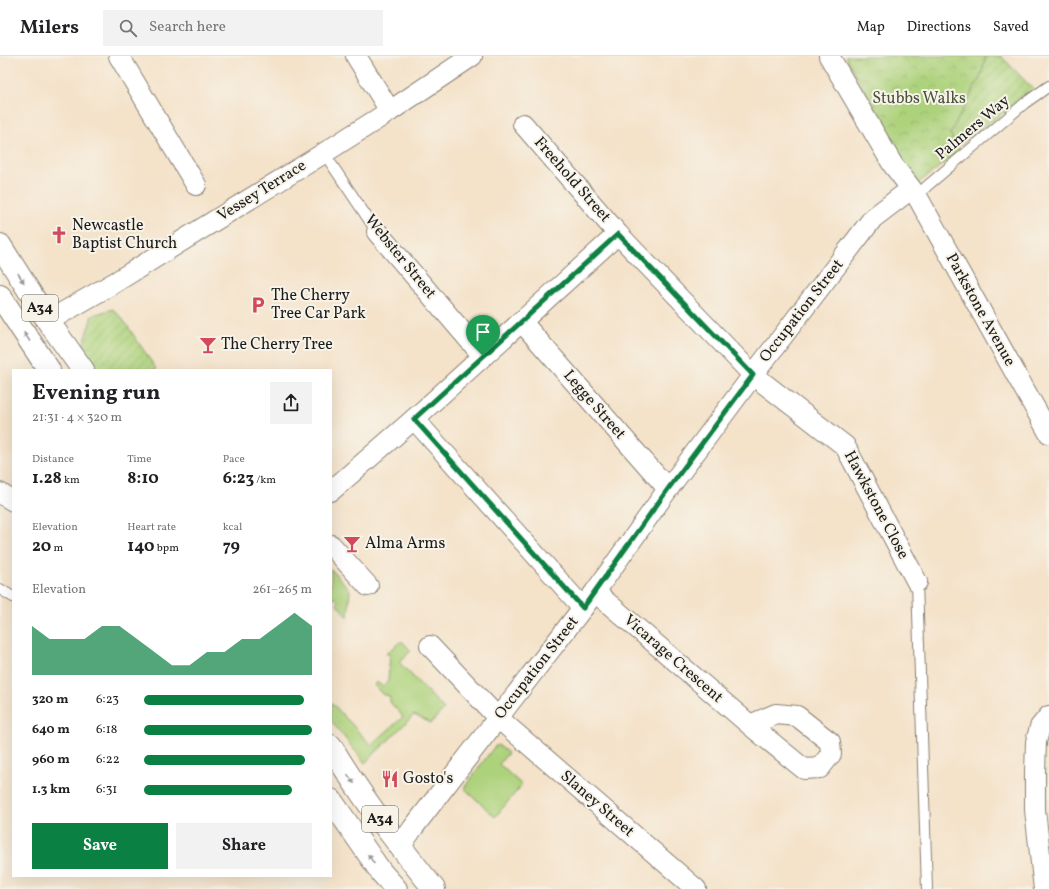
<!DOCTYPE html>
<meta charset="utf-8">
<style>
:root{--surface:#fff;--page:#f2f2f2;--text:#202124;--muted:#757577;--line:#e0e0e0;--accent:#0b8043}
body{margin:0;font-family:Vollkorn,serif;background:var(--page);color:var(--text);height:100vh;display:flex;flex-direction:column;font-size:15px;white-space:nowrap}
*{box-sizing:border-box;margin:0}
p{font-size:13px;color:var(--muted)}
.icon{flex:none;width:22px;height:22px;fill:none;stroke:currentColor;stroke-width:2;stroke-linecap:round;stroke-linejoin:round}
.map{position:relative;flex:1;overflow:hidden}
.drawer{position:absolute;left:12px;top:313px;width:320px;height:508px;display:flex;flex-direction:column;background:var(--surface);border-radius:0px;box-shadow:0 4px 16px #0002}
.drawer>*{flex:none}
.pin{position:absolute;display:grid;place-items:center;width:34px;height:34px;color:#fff;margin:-41px -17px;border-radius:50% 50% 50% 0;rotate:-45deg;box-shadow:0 0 4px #0007}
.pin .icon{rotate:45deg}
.round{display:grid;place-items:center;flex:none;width:42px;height:42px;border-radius:0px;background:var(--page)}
.head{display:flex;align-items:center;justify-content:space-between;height:68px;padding:0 20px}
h1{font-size:22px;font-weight:700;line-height:30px}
.metrics{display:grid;grid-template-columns:repeat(3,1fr);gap:6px;height:68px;padding:4px 20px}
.metrics div{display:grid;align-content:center}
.metrics b{font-size:17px;font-weight:700}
.metrics small{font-size:11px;font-weight:400}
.metrics p{font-size:11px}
.chart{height:112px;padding:8px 20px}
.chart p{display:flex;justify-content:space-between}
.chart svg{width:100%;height:72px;margin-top:4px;fill:var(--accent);opacity:.7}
.button{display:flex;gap:8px;margin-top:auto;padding:8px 20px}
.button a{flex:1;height:46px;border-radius:0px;background:var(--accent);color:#fff;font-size:16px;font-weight:700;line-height:46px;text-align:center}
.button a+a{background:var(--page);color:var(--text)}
ul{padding:0 20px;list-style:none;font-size:13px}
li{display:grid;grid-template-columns:64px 48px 1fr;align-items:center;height:30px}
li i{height:10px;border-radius:5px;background:var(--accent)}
header{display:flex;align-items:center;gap:24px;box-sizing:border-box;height:56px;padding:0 20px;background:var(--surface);border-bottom:1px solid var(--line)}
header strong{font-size:19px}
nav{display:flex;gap:22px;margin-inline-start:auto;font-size:14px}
.search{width:280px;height:36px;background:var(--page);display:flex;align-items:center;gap:10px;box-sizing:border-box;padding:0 14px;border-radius:0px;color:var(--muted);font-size:15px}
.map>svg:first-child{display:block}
.grass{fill:#add27c;stroke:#64774c}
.park{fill:url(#park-crowns);stroke:#64774c}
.garden{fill:url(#garden-furrows);stroke:#64774c}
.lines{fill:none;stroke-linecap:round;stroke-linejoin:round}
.lane-casing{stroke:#887f72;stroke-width:12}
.street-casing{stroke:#887f72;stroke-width:22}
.highway-casing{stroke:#887f72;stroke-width:24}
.lane{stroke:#fff;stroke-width:10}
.street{stroke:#fff;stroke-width:20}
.highway{stroke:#fff;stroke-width:22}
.oneway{fill:#999}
.route-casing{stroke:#fff;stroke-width:8}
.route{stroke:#0b8043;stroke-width:5}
.labels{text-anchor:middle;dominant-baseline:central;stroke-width:4;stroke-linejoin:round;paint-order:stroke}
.shield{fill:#f7f3e8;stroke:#5e5c59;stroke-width:1}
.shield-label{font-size:15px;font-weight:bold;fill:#1c1c1c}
.park-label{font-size:16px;fill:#485339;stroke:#f7f3e8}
.street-label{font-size:16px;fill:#1c1c1c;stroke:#f7f3e8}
.poi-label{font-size:16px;fill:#1c1c1c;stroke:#f7f3e8;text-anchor:start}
</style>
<header>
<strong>Milers</strong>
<div class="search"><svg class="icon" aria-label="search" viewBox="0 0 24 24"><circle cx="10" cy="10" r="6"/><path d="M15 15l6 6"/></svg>Search here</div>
<nav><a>Map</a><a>Directions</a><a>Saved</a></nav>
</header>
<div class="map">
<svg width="1049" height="833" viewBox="0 0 1049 833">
<defs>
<pattern id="park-crowns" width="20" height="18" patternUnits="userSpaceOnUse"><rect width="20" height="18" fill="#add27c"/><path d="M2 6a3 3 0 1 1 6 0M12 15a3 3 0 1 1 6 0" fill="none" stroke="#94b46b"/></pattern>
<pattern id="garden-furrows" width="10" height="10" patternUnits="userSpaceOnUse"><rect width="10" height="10" fill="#add27c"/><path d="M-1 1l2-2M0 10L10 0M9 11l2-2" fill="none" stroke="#94b46b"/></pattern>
</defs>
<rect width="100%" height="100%" fill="#f7f3e8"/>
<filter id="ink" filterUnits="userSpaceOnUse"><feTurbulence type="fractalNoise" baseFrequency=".025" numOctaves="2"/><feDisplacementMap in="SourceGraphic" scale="8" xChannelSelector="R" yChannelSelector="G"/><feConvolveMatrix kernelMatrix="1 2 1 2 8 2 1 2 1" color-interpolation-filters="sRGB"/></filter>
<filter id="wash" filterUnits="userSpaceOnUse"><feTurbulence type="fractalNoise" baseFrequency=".012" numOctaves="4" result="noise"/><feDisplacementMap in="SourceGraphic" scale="16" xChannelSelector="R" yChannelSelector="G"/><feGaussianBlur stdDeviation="0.9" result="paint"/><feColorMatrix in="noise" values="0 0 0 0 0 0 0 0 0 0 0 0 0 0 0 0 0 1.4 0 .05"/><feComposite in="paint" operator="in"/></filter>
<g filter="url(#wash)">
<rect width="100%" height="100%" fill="#f4e2c9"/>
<g class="grass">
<path d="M331,513l19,21 -2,28 -11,-14 1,-3 -3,-3h-4z"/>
<path d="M400,586h3l8,9 -12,11 45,47 -13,14 -17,-8 -49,48 -34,-42v-19l40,43 32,-28 -13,-15v-4l-2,-3h-5l-9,-10 2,-3 7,4 5,-5 2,-27h-4z"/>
<path d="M498,689l10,8 -9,11 23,21 -27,32 -31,-29 30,-41z"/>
</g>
<path class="park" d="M845,0h141l-5,20 -31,58 10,17 -43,33 -10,-10 -5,-16z"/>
<g class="garden">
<path d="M986,0h15l33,34 -77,57 -7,-13 31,-58z"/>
<path d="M113,253l9,9 35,52h-61l-14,-20 10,-35z"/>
</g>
</g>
<g filter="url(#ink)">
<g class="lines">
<g class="lane-casing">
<g id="lane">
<path d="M324,97l53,79"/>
<path d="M917,140l10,-10 98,-83 24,-17"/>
<path d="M917,526l10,307"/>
<path d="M0,533l13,8"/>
</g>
</g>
<g class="street-casing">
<g id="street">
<path d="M119,0l77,129"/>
<path d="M356,0l34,55"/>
<path d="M829,0l64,109 24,31 101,182 31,55"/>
<path d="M523,68l95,110 135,141 92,71 72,136"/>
<path d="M377,176l106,124"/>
<path d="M48,265l66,-38 210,-130 66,-42 82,-55"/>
<path d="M521,265l147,168"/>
<path d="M414,363l169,189"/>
<path d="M331,435l83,-72 204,-185"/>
<path d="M0,437l13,8"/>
<path d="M331,489l37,41"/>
<path d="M595,536l155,133 54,44 16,-1 11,-14 -1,-12 -33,-26 -21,-2 -26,11"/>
<path d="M430,590l68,72 198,171"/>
<path d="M400,791l13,-19 182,-236 73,-103 85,-114 120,-157 38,-29"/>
<path d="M1044,833l-9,-79v-38l1,-30 4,-15 9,-11"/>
</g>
</g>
<g class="highway-casing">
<g id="highway">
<path d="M0,189l48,76 35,49"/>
<path d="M0,240l49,74"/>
<path d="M331,690c30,51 66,97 103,143"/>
<path d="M331,744l50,72 15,17"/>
</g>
</g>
<use href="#lane" class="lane"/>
<use href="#street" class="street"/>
<use href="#highway" class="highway"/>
</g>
<defs><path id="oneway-solid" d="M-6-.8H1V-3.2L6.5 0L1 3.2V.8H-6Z"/></defs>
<g class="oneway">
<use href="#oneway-solid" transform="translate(21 222) rotate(58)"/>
<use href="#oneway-solid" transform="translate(27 281) rotate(-123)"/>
<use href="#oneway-solid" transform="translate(351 723) rotate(54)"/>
<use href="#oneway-solid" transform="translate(371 803) rotate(-124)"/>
</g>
</g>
<g class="lines" filter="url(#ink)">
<g class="route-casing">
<path id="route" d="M618,178l135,141 -85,114 -85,119 -169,-189z"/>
</g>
<use href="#route" class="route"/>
</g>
<defs>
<g id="church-bare" transform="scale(1.38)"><path d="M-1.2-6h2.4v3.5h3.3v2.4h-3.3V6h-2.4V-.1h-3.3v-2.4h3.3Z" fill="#d1495b" stroke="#f7f3e8" stroke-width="2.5" paint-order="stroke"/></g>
<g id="parking-bare" transform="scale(1.38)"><path d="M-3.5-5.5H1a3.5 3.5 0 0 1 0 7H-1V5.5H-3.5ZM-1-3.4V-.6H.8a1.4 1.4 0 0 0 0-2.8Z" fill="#d1495b" stroke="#f7f3e8" stroke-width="2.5" paint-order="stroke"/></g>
<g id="bar-bare" transform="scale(1.38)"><path d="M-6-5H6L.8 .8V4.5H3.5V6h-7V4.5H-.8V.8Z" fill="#d1495b" stroke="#f7f3e8" stroke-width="2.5" paint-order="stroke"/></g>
<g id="restaurant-bare" transform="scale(1.38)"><path d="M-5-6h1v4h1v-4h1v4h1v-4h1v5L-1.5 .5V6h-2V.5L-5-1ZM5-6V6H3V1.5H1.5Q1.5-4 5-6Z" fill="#d1495b" stroke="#f7f3e8" stroke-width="2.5" paint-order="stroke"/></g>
</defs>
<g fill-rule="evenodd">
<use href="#church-bare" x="59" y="179"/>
<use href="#parking-bare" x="258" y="249"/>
<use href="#bar-bare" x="208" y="289"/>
<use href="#bar-bare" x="352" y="488"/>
<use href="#restaurant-bare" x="390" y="723"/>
</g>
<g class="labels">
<g class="shield">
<rect x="22" y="239" width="36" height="26" rx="3"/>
<rect x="362" y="750" width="36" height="26" rx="3"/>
</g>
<g class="shield-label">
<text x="40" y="252">A34</text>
<text x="380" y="763">A34</text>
</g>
<g class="park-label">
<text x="919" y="43">Stubbs Walks</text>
</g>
<g class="street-label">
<text transform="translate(973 72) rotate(-40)">Palmers Way</text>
<text transform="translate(572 124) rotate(49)">Freehold Street</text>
<text transform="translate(262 135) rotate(-32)">Vessey Terrace</text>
<text transform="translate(400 201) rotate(51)">Webster Street</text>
<text transform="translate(980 254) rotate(61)">Parkstone Avenue</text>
<text transform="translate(802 255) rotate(-52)">Occupation Street</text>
<text transform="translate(594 349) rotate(49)">Legge Street</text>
<text transform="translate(876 449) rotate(62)">Hawkstone Close</text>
<text transform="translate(673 603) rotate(41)">Vicarage Crescent</text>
<text transform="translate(537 612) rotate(-52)">Occupation Street</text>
<text transform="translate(597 748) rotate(41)">Slaney Street</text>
</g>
<g class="poi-label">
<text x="72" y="170">Newcastle<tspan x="72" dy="18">Baptist Church</tspan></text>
<text x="271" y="240">The Cherry<tspan x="271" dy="18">Tree Car Park</tspan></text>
<text x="221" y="289">The Cherry Tree</text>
<text x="365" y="488">Alma Arms</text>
<text x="403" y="723">Gosto's</text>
</g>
</g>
</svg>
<div class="pin" style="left:483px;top:300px;background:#1e9e55"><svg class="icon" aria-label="arrive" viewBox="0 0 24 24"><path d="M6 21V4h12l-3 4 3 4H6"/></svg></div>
<section class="drawer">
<div class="head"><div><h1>Evening run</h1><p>21:31 · 4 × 320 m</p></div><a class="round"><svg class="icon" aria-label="share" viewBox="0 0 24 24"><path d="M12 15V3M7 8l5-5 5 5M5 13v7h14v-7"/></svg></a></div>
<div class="metrics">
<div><p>Distance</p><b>1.28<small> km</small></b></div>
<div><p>Time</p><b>8:10</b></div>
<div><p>Pace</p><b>6:23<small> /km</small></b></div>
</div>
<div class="metrics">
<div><p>Elevation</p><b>20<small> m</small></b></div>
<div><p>Heart rate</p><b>140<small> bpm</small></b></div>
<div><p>kcal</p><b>79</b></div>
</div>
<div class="chart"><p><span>Elevation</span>261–265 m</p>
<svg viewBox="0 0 160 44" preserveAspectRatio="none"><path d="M0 44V14L10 22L20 22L30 22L40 14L50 14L60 22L70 30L80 38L90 38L100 30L110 30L120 22L130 22L140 14L150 6L160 14V44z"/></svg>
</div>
<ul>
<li><b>320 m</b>6:23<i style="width:95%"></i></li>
<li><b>640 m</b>6:18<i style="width:100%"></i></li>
<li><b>960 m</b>6:22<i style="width:96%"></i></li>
<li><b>1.3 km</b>6:31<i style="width:88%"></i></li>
</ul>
<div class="button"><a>Save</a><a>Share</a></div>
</section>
</div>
